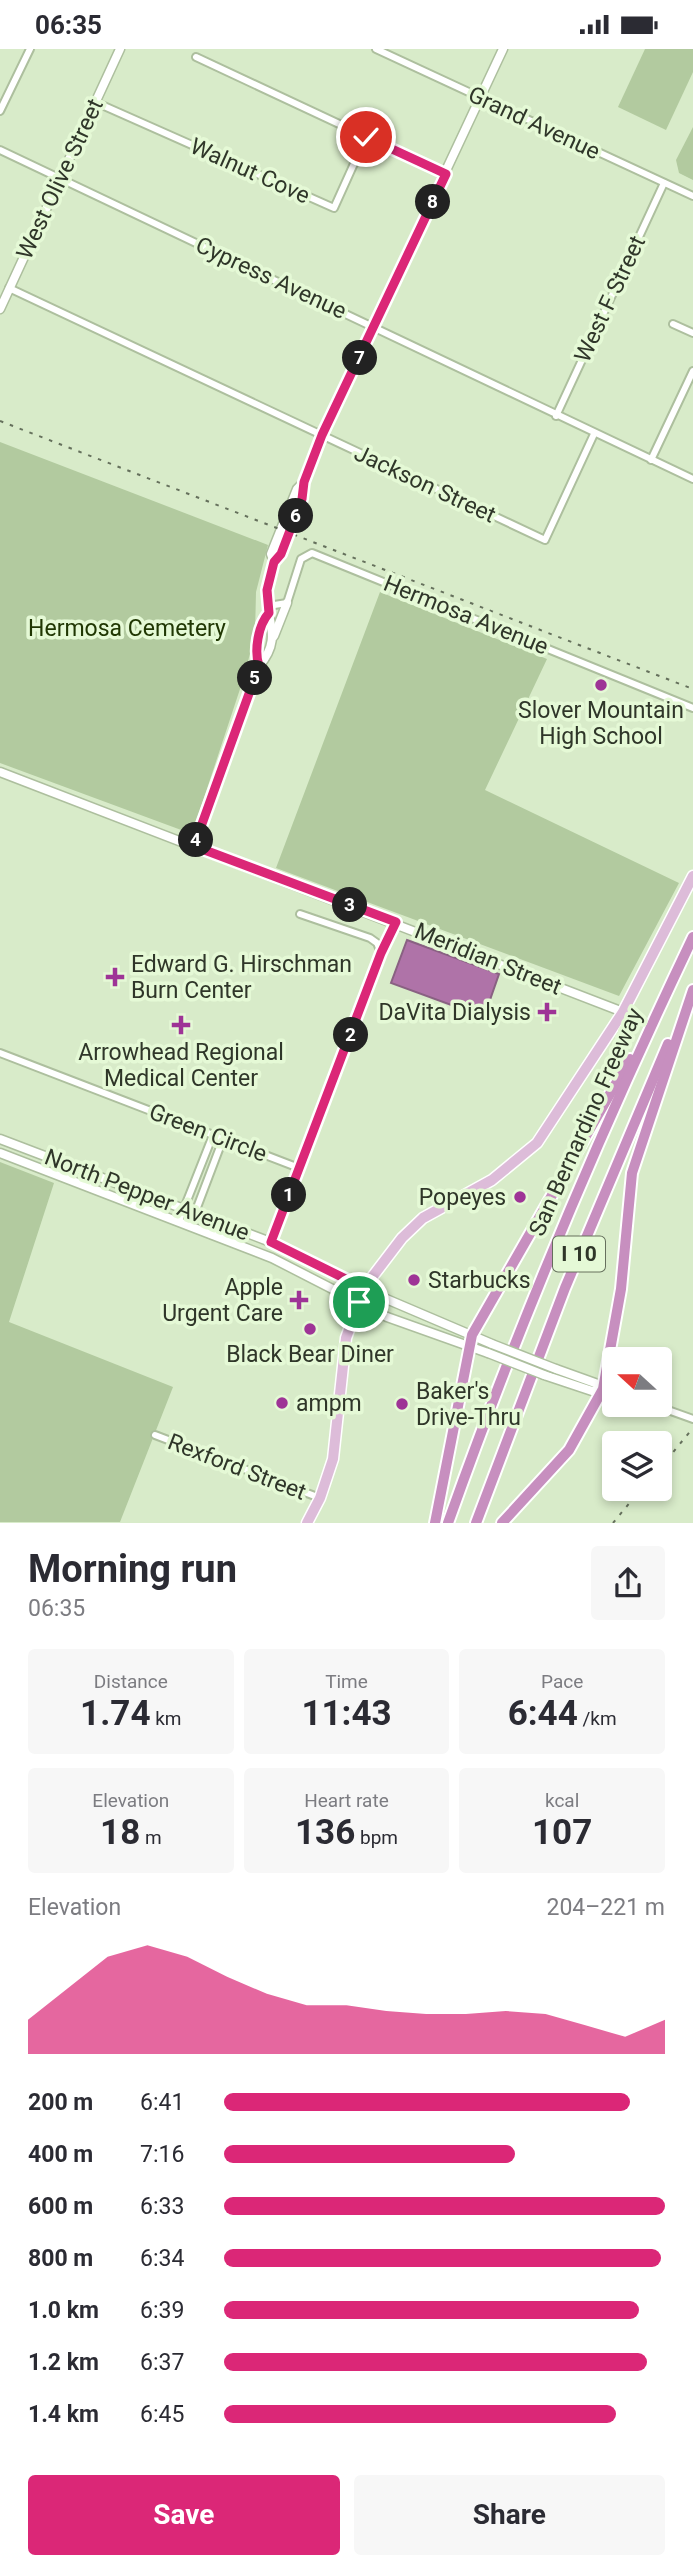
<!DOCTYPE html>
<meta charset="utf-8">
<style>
:root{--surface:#fff;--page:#f7f7f7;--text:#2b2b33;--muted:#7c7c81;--accent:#db2777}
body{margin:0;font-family:Roboto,sans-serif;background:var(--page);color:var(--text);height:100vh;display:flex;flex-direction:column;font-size:26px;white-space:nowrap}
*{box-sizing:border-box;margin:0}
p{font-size:23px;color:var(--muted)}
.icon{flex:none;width:38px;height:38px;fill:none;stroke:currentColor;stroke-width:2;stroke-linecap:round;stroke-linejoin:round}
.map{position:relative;height:1474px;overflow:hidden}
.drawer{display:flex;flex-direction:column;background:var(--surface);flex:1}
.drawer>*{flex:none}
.needle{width:46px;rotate:291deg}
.fabs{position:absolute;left:602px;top:1298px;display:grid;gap:14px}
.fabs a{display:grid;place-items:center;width:70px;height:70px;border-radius:7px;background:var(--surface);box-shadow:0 4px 10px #0003;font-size:35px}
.pin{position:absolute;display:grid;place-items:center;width:60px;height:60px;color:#fff;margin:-30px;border:4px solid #fff;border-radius:50%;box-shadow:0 2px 7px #0007}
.km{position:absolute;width:35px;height:35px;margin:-18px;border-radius:50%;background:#222;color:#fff;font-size:19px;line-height:35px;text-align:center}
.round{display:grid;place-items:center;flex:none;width:74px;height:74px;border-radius:7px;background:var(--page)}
.overview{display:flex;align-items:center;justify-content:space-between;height:119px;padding:0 28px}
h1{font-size:38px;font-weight:700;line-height:52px}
.metrics{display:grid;grid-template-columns:repeat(3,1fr);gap:10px;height:119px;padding:7px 28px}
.metrics div{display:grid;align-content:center;border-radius:7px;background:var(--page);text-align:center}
.metrics b{font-size:35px;font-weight:700}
.metrics small{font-size:19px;font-weight:400}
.metrics p{font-size:19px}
.chart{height:196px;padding:14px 28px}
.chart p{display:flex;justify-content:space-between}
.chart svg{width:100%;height:126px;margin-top:7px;fill:var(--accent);opacity:.7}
.cta{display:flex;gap:14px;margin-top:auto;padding:14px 28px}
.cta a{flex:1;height:80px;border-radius:7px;background:var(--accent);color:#fff;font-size:28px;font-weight:700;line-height:80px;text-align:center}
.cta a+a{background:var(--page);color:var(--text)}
ul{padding:0 28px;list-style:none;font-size:23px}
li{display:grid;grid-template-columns:112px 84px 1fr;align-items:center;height:52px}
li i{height:18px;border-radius:9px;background:var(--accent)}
.status{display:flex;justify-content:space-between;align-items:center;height:49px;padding:0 35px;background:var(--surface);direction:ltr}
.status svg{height:19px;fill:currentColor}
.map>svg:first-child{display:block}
.green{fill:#b2ca9f}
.water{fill:#af73a8;stroke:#896182;stroke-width:2}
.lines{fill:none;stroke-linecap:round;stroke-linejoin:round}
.street-casing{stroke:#adbf9e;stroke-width:10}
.secondary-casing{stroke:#adbf9e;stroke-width:11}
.primary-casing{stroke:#fff;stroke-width:13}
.highway-casing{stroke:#fff;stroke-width:14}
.street{stroke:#fff;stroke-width:6}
.secondary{stroke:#fff;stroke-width:8}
.primary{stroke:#ddbcd9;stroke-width:10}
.highway{stroke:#c78fbf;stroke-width:10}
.rail{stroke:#65705c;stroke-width:2;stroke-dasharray:3.5 7;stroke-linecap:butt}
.secondary-bridge-casing{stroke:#adbf9e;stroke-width:11;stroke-linecap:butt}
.secondary-bridge{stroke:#fff;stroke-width:8}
.route-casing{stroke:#fff;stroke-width:14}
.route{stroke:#db2777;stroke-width:9}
.poi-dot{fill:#9e3496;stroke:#e5f9d6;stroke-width:2.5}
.labels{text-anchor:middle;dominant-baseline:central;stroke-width:7;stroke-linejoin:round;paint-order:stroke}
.shield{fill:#e5f9d6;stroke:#66705d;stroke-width:2}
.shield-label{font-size:21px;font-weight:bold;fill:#2f3629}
.street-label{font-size:23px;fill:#2f3629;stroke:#e5f9d6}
.park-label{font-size:23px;fill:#203703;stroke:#e5f9d6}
.poi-label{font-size:23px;fill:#2f3629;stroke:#e5f9d6;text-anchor:start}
</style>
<div class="status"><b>06:35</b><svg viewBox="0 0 49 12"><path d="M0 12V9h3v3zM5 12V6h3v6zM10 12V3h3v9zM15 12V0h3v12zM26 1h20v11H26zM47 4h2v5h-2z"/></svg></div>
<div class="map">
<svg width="693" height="1474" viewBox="0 0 693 1474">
<rect width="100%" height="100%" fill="#d8ebc9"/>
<g class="green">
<path d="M645,0h48v23l-27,58 -48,-23z"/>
<path d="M693,78v53l-14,-7 -3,-13z"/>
<path d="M0,393l268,103 -12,47 -1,43 -12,45 -51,154 -192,-71z"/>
<path d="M380,543l167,67 -62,131 194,93 -60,113 -343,-128z"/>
<path d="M0,1113l54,21 -45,139 164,65 -53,135h-120z"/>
</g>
<path class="water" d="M407,891l92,34 -15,43 -93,-34z"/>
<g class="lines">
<g class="street-casing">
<g id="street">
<path d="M376,0l317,147"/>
<path d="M196,8l250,117"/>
<path d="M95,53l239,106 32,-71"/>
<path d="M0,62l30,-62"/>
<path d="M0,101l693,329"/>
<path d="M9,239l536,252 49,-106"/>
<path d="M673,275l20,9"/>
<path d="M556,367l108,-233"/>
<path d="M651,411l42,-89"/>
<path d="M268,557l19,-3 14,-44 11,-6 381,155"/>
<path d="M300,865l70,24 7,5 4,10"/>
<path d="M0,1004l299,115"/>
<path d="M179,1172l34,-86"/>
<path d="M190,1177l33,-87"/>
<path d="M271,1193l110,-289 15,-31"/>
<path d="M654,1356l39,14"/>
<path d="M155,1386l165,63"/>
</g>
</g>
<g class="secondary-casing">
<g id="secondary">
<path d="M0,260l120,-260"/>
<path d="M274,513l-3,-8 26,-65 6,-6"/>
<path d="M274,587l13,-33"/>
<path d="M259,617c-5,-15 -1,-41 10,-53"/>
<path d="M0,723l623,240"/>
<path d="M194,797l65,-180c26,-30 4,-47 9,-78 4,-27 24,-58 33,-86 2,-7 1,-14 3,-21 4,-16 12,-31 18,-46l181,-386"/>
<path d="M0,1090l281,107 103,52 108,46"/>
<path d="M0,1104l272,105 115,59 101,36"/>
<path d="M211,1185l2,-3 18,2 9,-2"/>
<path d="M556,1320l39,14 8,6"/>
<path d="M544,1326l48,16 11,-2"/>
</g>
</g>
<g class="primary-casing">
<path id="primary" d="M307,1474l13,-25 13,-39 13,-121 13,-36 14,-26 29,-38 21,-20 69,-38 45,-37 86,-131 70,-136"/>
</g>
<g class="highway-casing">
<g id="highway">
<path d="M435,1474l37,-188 158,-276"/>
<path d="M448,1474c71,-200 154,-395 245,-586"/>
<path d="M476,1474l89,-235 103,-244"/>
<path d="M502,1474l67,-73 34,-61 18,-100 11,-116 61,-183"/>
</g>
</g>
<use href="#street" class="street"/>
<use href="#secondary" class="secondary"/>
<use href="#primary" class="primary"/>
<use href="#highway" class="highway"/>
<g class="rail">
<path d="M0,372l693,268"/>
<path d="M660,1419l33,-40"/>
<path d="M613,1474l28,-34"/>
</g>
<g class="secondary-bridge-casing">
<g id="secondary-bridge">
<path d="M492,1295l64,25"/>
<path d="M488,1304l56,22"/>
</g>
</g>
<use href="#secondary-bridge" class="secondary-bridge"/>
</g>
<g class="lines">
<g class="route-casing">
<path id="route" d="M359,1253l7,-13 -95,-47 110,-289 15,-31 -202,-76 65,-180c-5,-15 -1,-41 10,-53l-2,-23 7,-28 7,-8 21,-55 2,-17 18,-47 124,-261 -80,-37"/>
</g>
<use href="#route" class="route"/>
</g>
<g class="poi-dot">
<circle cx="601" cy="636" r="7"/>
<path d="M111.5 917.5h7v7h7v7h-7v7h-7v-7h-7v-7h7z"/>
<path d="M543.5 952.5h7v7h7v7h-7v7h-7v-7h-7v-7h7z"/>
<path d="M177.5 965.5h7v7h7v7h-7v7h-7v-7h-7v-7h7z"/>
<circle cx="520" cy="1148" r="7"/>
<circle cx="414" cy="1231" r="7"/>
<path d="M295.5 1240.5h7v7h7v7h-7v7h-7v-7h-7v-7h7z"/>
<circle cx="310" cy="1280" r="7"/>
<circle cx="282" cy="1354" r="7"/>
<circle cx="402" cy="1355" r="7"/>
</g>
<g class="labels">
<rect class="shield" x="553" y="1187.5" width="52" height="35" rx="5"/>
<g class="shield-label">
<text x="579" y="1205">I 10</text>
</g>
<g class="street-label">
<text transform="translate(534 74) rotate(25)">Grand Avenue</text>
<text transform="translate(250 122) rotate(24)">Walnut Cove</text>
<text transform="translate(60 130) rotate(-65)">West Olive Street</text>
<text transform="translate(271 229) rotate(25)">Cypress Avenue</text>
<text transform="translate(610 250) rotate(-65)">West F Street</text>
<text transform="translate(425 435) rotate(25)">Jackson Street</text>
<text transform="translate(466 566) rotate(22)">Hermosa Avenue</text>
<text transform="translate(488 910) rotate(22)">Meridian Street</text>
<text transform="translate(586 1073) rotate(-66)">San Bernardino Freeway</text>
<text transform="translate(208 1084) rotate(21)">Green Circle</text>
<text transform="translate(147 1146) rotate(21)">North Pepper Avenue</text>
<text transform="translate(237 1418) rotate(21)">Rexford Street</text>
</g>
<g class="park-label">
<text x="127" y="579">Hermosa Cemetery</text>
</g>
<g class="poi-label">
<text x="601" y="661" text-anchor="middle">Slover Mountain<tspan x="601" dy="26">High School</tspan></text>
<text x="131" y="915">Edward G. Hirschman<tspan x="131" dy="26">Burn Center</tspan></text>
<text x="531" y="963" text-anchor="end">DaVita Dialysis</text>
<text x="181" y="1003" text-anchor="middle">Arrowhead Regional<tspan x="181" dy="26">Medical Center</tspan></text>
<text x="506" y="1148" text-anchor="end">Popeyes</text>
<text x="428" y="1231">Starbucks</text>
<text x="283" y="1238" text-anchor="end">Apple<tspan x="283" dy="26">Urgent Care</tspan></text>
<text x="310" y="1305" text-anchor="middle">Black Bear Diner</text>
<text x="416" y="1342">Baker's<tspan x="416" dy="26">Drive-Thru</tspan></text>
<text x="296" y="1354">ampm</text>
</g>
</g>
</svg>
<div class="fabs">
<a><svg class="needle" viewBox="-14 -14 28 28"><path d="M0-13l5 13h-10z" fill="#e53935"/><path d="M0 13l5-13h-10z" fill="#7c7c81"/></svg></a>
<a><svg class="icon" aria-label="layers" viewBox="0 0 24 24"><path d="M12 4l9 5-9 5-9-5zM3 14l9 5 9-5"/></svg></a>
</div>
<div class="pin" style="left:359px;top:1253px;background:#1e9e55"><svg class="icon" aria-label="arrive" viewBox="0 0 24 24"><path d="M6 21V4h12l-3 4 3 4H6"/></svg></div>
<div class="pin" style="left:366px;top:88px;background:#d93025"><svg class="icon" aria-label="check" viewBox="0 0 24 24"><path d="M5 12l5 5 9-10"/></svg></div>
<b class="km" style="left:289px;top:1146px">1</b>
<b class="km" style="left:351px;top:986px">2</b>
<b class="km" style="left:350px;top:856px">3</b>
<b class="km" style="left:196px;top:791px">4</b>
<b class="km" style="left:255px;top:629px">5</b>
<b class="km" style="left:296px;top:467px">6</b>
<b class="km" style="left:360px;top:309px">7</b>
<b class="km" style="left:433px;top:153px">8</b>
</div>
<section class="drawer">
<div class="overview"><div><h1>Morning run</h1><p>06:35</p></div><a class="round"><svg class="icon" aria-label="share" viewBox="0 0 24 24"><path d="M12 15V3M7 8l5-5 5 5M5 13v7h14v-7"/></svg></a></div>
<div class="metrics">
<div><p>Distance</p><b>1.74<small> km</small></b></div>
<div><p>Time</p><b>11:43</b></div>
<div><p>Pace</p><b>6:44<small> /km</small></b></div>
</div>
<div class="metrics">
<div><p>Elevation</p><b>18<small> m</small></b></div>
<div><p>Heart rate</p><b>136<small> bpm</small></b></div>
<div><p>kcal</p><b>107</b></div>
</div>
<div class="chart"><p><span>Elevation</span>204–221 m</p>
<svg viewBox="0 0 160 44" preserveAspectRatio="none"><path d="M0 44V32L10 21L20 10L30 6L40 10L50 17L60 23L70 27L80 27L90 29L100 30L110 30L120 29L130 30L140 34L150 38L160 32V44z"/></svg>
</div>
<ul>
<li><b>200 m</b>6:41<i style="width:92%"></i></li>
<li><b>400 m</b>7:16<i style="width:66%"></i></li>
<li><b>600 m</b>6:33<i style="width:100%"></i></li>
<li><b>800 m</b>6:34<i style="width:99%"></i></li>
<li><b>1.0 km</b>6:39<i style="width:94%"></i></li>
<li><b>1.2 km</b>6:37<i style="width:96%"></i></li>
<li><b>1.4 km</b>6:45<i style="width:89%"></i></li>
</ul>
<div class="cta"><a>Save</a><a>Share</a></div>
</section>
